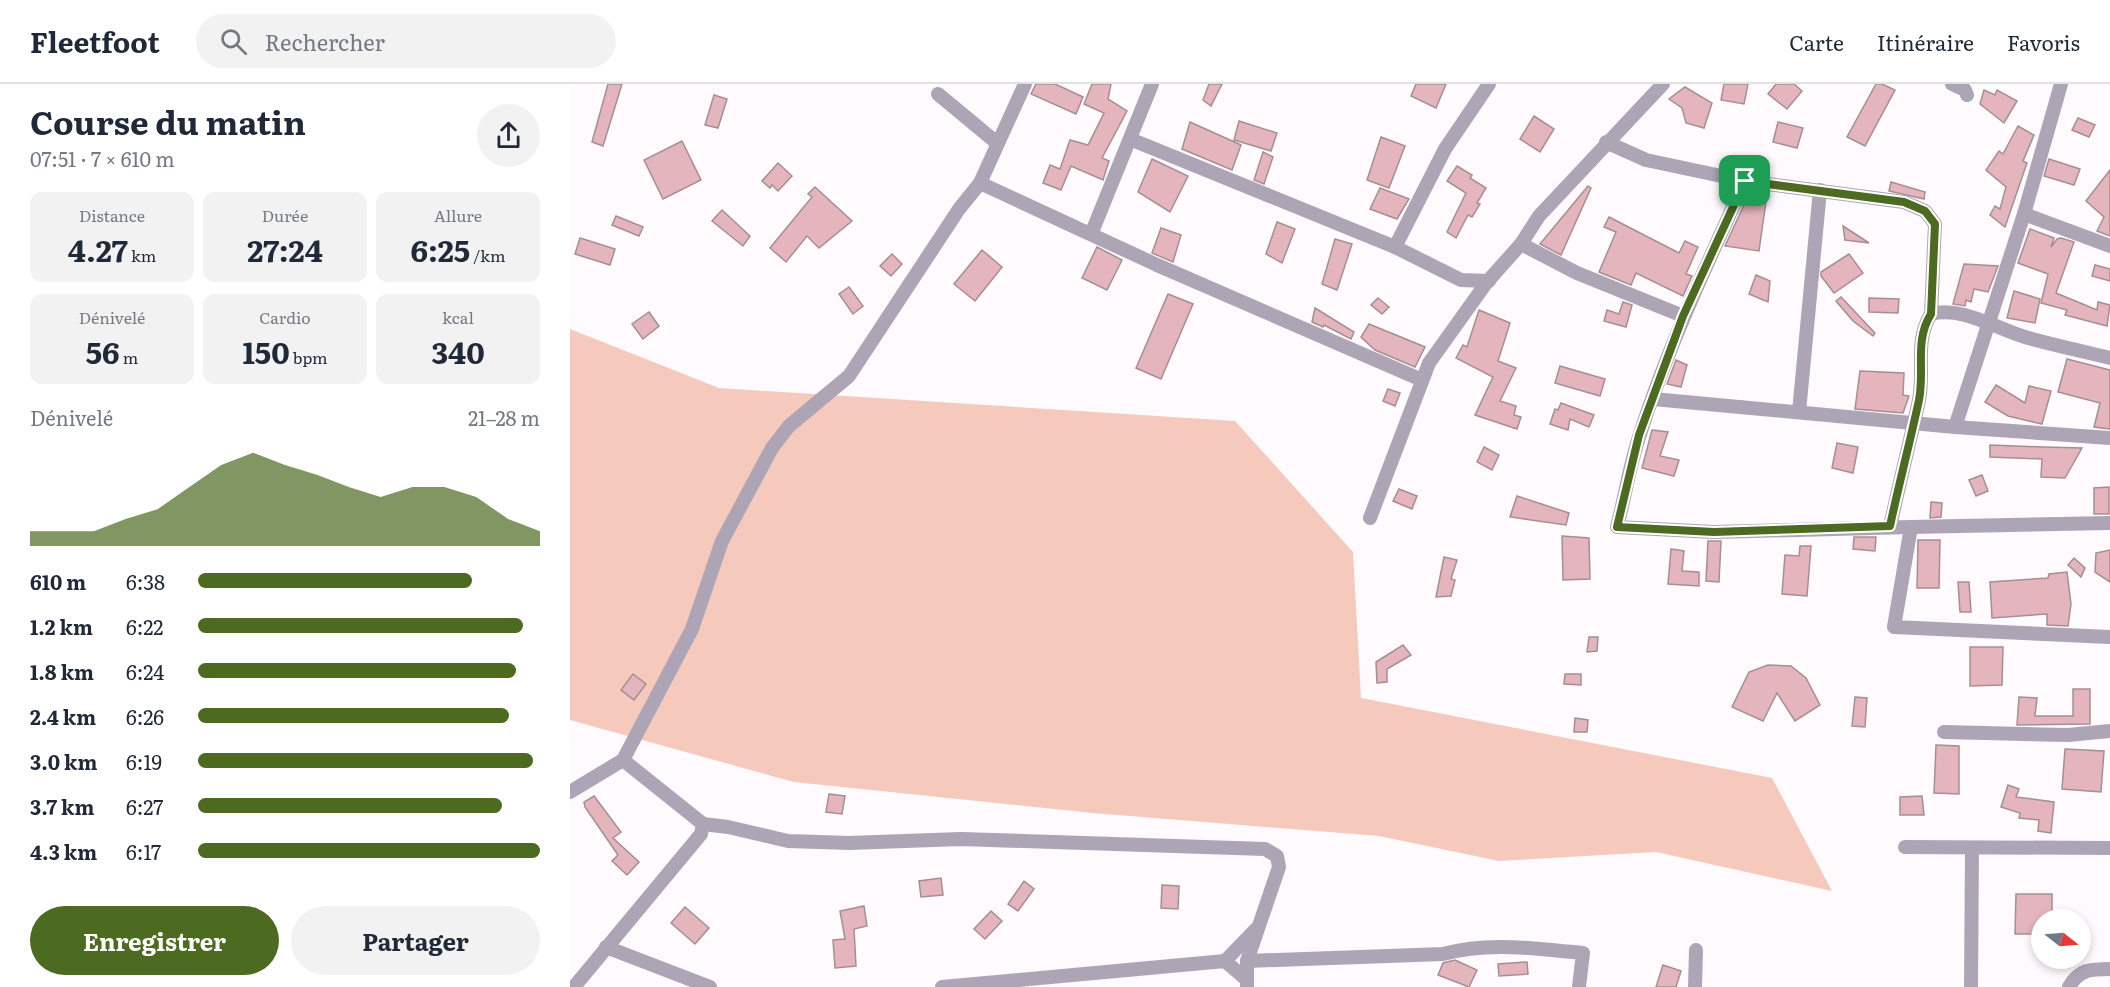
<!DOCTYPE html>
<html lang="fr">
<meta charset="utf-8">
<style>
:root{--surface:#fff;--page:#f2f2f3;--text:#1f2937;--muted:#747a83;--line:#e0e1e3;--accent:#4d6b20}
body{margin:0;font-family:Literata,serif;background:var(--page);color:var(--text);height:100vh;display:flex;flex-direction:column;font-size:22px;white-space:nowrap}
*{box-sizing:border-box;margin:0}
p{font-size:20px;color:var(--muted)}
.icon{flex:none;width:33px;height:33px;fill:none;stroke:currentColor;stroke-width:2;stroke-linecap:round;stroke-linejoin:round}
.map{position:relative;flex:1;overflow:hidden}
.drawer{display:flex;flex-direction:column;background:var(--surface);width:570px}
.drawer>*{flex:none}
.needle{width:39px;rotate:107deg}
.buttons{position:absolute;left:1461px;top:825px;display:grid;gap:12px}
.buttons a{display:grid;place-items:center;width:60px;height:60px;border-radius:50%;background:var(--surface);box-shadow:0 3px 9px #0003;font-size:30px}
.pin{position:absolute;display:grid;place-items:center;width:51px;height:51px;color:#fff;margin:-26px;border-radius:12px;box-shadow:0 3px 9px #0006}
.round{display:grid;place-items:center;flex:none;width:63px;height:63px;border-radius:32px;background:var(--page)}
.summary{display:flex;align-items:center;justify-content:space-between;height:102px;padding:0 30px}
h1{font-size:33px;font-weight:700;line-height:45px}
.figures{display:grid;grid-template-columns:repeat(3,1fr);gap:9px;height:102px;padding:6px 30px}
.figures div{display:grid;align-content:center;border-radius:12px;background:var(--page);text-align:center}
.figures b{font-size:30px;font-weight:700}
.figures small{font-size:16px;font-weight:400}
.figures p{font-size:16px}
.chart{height:168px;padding:12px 30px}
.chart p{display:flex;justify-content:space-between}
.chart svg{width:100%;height:108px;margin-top:6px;fill:var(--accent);opacity:.7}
.cta{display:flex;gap:12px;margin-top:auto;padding:12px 30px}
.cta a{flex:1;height:69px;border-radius:36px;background:var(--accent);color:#fff;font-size:24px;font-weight:700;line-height:69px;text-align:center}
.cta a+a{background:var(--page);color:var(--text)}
ul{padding:0 30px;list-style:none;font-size:20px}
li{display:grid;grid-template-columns:96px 72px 1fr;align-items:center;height:45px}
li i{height:15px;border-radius:8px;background:var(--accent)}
header{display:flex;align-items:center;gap:36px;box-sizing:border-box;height:84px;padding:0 30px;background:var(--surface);border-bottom:2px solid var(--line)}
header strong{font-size:28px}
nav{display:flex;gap:33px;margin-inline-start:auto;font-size:21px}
.search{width:420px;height:54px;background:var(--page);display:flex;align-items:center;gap:15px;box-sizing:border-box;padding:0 21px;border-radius:33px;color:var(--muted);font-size:22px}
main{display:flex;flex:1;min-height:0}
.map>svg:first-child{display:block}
.green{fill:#f5cabc}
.building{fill:#e4b5bc;stroke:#a68e92;stroke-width:1.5}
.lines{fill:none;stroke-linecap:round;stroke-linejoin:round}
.street{stroke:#ada5b6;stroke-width:14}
.route-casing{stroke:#fff;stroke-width:12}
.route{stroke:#4d6b20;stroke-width:8}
</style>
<header>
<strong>Fleetfoot</strong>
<div class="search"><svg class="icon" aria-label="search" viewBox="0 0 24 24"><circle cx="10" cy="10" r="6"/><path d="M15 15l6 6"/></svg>Rechercher</div>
<nav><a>Carte</a><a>Itinéraire</a><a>Favoris</a></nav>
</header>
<main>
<section class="drawer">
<div class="summary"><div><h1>Course du matin</h1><p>07:51 · 7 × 610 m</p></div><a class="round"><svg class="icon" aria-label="share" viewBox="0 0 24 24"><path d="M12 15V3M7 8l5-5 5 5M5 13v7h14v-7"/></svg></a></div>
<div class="figures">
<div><p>Distance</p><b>4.27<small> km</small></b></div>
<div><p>Durée</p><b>27:24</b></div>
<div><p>Allure</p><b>6:25<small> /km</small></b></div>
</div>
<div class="figures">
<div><p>Dénivelé</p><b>56<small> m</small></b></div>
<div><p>Cardio</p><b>150<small> bpm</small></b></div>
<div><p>kcal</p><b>340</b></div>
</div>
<div class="chart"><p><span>Dénivelé</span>21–28 m</p>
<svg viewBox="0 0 160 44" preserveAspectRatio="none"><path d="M0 44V38L10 38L20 38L30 33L40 29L50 20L60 11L70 6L80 11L90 15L100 20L110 24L120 20L130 20L140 24L150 33L160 38V44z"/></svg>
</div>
<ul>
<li><b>610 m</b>6:38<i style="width:80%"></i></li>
<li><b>1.2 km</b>6:22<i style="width:95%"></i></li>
<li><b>1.8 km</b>6:24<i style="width:93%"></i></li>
<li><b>2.4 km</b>6:26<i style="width:91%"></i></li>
<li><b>3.0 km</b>6:19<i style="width:98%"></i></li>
<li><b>3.7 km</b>6:27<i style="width:89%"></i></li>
<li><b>4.3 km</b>6:17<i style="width:100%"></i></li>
</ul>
<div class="cta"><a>Enregistrer</a><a>Partager</a></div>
</section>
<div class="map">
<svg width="1540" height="903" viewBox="0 0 1540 903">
<rect width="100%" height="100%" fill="#fefafd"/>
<path class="green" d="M0,245l149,59 516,33 118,131 8,146 411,80 60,113 -176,-39 -157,9 -120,-25 -286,-23 -299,-31 -224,-62z"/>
<g class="building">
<path d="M38,0h14l-19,62 -11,-4z"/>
<path d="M466,0h19l28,13 -7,17 -45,-20z"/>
<path d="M522,0h19l-3,15 19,12 -25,47 7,3 -6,19 -32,-14 -10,24 -18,-7 7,-18 10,4 10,-29 18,5 16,-32 -20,-9z"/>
<path d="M639,0h13l-11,22 -8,-6z"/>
<path d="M846,0h30l-10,24 -25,-12z"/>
<path d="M1154,0h24l-4,20 -23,-4z"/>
<path d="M1206,0h18l8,7 -15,18 -19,-15z"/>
<path d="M1306,0h6l13,6 -30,56 -18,-9z"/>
<path d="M1115,3l27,16 -8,25 -18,-5 -4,-15 -13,-9z"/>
<path d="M1414,6l11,5 2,-5 20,11 -13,22 -24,-19z"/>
<path d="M144,11l13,4 -9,29 -13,-3z"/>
<path d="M964,32l20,13 -14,23 -20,-13z"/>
<path d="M1508,34l17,7 -6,12 -17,-7z"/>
<path d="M669,37l38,12 -6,18 -37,-11z"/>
<path d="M620,38l51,23 -9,25 -50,-21z"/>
<path d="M1208,38l25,6 -6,20 -24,-6z"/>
<path d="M1448,42l16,9 -11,26 4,2 -22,64 -15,-12 5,-9 5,3 6,-22 -20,-17 13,-19 4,3z"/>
<path d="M811,53l24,9 -16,42 -22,-8z"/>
<path d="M112,57l19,39 -38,19 -19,-39z"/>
<path d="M693,68l10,5 -9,27 -10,-4z"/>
<path d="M582,75l36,17 -18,36 -32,-20z"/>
<path d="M1479,75l31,10 -6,16 -30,-9z"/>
<path d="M208,79l14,13 -14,15 -6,-6 -2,3 -8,-7z"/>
<path d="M887,82l15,9 -2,3 16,10 -9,15 3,1 -8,13 -4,-2 -12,23 -9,-6 19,-39 -19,-12z"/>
<path d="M1540,86v66l-13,-5 7,-14 -18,-16z"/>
<path d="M1321,98l34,10 -1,7 -35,-8z"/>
<path d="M1018,102l3,2 -30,67 -21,-11z"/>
<path d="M245,103l37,34 -33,27 -12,-12 -21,26 -16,-14 42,-51 -4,-3z"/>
<path d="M810,104l29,11 -12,20 -27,-10z"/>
<path d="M1180,108l17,2 -8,57 -34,-5z"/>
<path d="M152,126l28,26 -7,10 -31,-25z"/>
<path d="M46,132l27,11 -4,9 -27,-11z"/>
<path d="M1039,133l70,36 6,-12 13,6 -12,27 6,2 -9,20 -47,-23 -5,12 -32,-13 17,-40 -12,-5z"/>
<path d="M707,138l18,7 -13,34 -16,-9z"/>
<path d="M1273,142l26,17 -24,-3z"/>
<path d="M591,144l20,7 -8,27 -21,-9z"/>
<path d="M1460,145l24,9 -3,9 6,-8 4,-1 13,4 -18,51 41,17 1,-8 12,3 -3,21 -42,-11 2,-5 -26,-7 7,-29 -30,-11z"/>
<path d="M10,154l35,11 -5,16 -35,-11z"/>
<path d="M765,155l17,5 -15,46 -15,-6z"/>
<path d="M527,163l25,13 -15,30 -25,-12z"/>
<path d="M412,166l20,17 -27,34 -21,-17z"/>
<path d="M322,170l10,10 -11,12 -11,-10z"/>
<path d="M1279,170l14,19 -29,20 -13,-17v-4z"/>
<path d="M1394,180l34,2 -10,26 -14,-3 -3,13 -5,-2 -1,6 -12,-2z"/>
<path d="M1525,181l15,4v12l-18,-5z"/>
<path d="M1186,191l14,6 -2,21 -19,-8z"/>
<path d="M279,203l14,19 -10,8 -14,-20z"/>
<path d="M1444,207l26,8 -5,24 -28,-5z"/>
<path d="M598,210l25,10 -32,75 -25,-11z"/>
<path d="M1271,213l34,36 -2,3 -20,-15 -17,-20z"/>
<path d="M808,214l11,9 -7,7 -11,-9z"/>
<path d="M1299,214l30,1 -1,14 -29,-1z"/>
<path d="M1053,218l9,3 -6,22 -22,-6 3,-11 12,4z"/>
<path d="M745,224l39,24 -3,7 -27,-14 -1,2 -11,-5z"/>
<path d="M909,226l31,13 -12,38 18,7 -16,33 16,5 -2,9 7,2 -4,12 -42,-14 18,-38 -37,-19 7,-13 4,2z"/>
<path d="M79,228l10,14 -16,13 -11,-15z"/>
<path d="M799,240l56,23 -10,20 -40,-17 -14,-13z"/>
<path d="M1497,275l43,11v59l-16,-2 6,-24 -42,-11z"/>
<path d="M1106,276l11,5 -6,22 -14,-3z"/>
<path d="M990,282l45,13 -5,17 -45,-13z"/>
<path d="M1290,287l44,2 -1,22 6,1 -6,17 -48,-4z"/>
<path d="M1426,301l29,18 4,-17 22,5 -9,33 -34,-8 -23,-14z"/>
<path d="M818,305l12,4 -5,13 -12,-5z"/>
<path d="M991,319l33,12 -5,12 -19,-8 -2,11 -18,-6 5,-15 3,1z"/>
<path d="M1082,346l16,2 -8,24 19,4 -5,16 -32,-8z"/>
<path d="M1267,359l21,4 -5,26 -21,-5z"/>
<path d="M1420,361l53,2 39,1 -17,30 -24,-1 1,-18 -52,-2z"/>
<path d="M914,363l15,8 -7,15 -15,-8z"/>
<path d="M1412,391l6,16 -12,5 -7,-16z"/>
<path d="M1539,403v27h-15v-26z"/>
<path d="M829,405l18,7 -5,13 -19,-8z"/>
<path d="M947,412l52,17 -3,12 -56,-8z"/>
<path d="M1361,418l11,1 -1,14 -11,1z"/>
<path d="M992,452l27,2 1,41 -27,1z"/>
<path d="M1284,453h22l-1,14 -22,-2z"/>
<path d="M1348,456h22l-1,48h-22z"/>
<path d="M1138,457h13l-2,41 -13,-1z"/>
<path d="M1230,462h11l-4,50 -25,-2 3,-39 14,1z"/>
<path d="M1101,465l13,2 -2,20 17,1v14l-31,-2z"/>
<path d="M1540,466v32l-15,-10 1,-19z"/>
<path d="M874,473l13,3 -6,19 4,1 -4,16 -15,1z"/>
<path d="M1504,474l11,10 -4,9 -13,-12z"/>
<path d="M1497,488l4,32 -3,22 -21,-1v-11l-55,4 -2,-36 58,-4 1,-4z"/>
<path d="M1388,498h11l2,30h-11z"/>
<path d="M1019,553h9l-1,14 -10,1z"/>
<path d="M833,561l8,10 -24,14v13l-10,1 -1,-21z"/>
<path d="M1400,563h33l-1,38 -32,1z"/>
<path d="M1198,581l23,1 15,12 14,27 -25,16 -18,-28 -14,28 -31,-14 17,-35z"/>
<path d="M63,590l13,10 -12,16 -13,-10z"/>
<path d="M995,590h16v11l-17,-1z"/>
<path d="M1503,605h17v35l-73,1 2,-28 18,1 -2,18h38z"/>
<path d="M1285,613l12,1 -2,29 -13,-1z"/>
<path d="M1005,634l13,2 -1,12h-13z"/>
<path d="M1366,661l23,1v48l-25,-1z"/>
<path d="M1495,665l39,2 -3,41 -39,-3z"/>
<path d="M1438,701l11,4 -3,8 38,5 -3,31 -13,-2 1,-11 -20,-2 1,-5 -19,-6z"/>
<path d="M259,710l16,2 -3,18 -16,-2z"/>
<path d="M24,712l27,36 -8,6 26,24 -12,13 -15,-14 6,-6 -33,-48 -1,-5z"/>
<path d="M1352,712l2,19h-24v-18z"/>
<path d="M371,794l2,17 -22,2 -2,-16z"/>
<path d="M454,797l10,8 -16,22 -10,-7z"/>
<path d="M592,801l17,1 -1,23 -17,-1z"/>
<path d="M1446,810h36v26h-10v14h-27z"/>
<path d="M294,822l3,20 -13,3 2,37 -21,2 -2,-28 12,-1 -5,-28z"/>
<path d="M115,823l24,21 -14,16 -24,-21z"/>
<path d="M421,827l11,10 -17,18 -11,-10z"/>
<path d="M885,876l22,10 -8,17 -31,-12 5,-12z"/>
<path d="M957,878l1,12 -29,2 -1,-12z"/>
<path d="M1093,881l18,6 -5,16h-20z"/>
</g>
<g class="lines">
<g class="street">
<path d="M1382,0l13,6 2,5"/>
<path d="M368,10l59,49"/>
<path d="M560,55l265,108 50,-98 44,-65"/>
<path d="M1036,58l40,18 99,21 159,21 21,9 10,13 -4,90c-17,27 -6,56 -12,86 -9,42 -20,84 -29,127"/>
<path d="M1175,97c-38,83 -77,166 -105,253 -10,30 -15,62 -23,93l97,5 197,-5 -17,100 216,10"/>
<path d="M410,99l177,82 265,115"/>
<path d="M1454,130l86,32"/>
<path d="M522,148l60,-148"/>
<path d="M951,160l56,29 106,43"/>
<path d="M825,163l66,33 28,1"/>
<path d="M1361,230c31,-8 64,14 94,23 28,8 57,14 85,21"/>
<path d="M1083,315l302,28 69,-213 37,-130"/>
<path d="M1229,328l21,-222"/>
<path d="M1385,343l155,11"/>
<path d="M800,434l59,-155 58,-81 34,-38 18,-28 124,-132"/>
<path d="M1341,443l199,-4"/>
<path d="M1374,648l124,3 42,-4"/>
<path d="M53,676l80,64 25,3 60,14 61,2 112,-4 304,10 12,7 2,11 -32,94v26"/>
<path d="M0,708l53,-32 69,-131 30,-88 50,-93 17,-22 60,-50 110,-167 21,-26 45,-99"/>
<path d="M1335,763l205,1"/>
<path d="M36,863l104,40"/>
<path d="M655,877l30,-31"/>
<path d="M677,877l196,-7c47,-13 92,-5 140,-1l-4,34"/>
<path d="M4,903l127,-153 2,-10"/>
<path d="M372,903l283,-26 22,19"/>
<path d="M1125,903l1,-37"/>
<path d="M1401,903l1,-139"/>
<path d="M1499,903c10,-18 22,-18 41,-18"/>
</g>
</g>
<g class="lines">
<g class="route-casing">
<path id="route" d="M1175,97l159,21 21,9 10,13 -4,90c-17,27 -6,56 -12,86 -9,42 -20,84 -29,126l-176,6 -97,-5 22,-92 44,-119z"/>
</g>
<use href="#route" class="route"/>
</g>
</svg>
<div class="buttons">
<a><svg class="needle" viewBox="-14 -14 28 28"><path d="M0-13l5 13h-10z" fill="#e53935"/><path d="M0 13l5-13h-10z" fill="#747a83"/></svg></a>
</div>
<div class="pin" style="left:1175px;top:97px;background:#1e9e55"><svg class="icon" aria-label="arrive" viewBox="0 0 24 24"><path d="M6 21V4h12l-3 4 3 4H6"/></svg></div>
</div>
</main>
